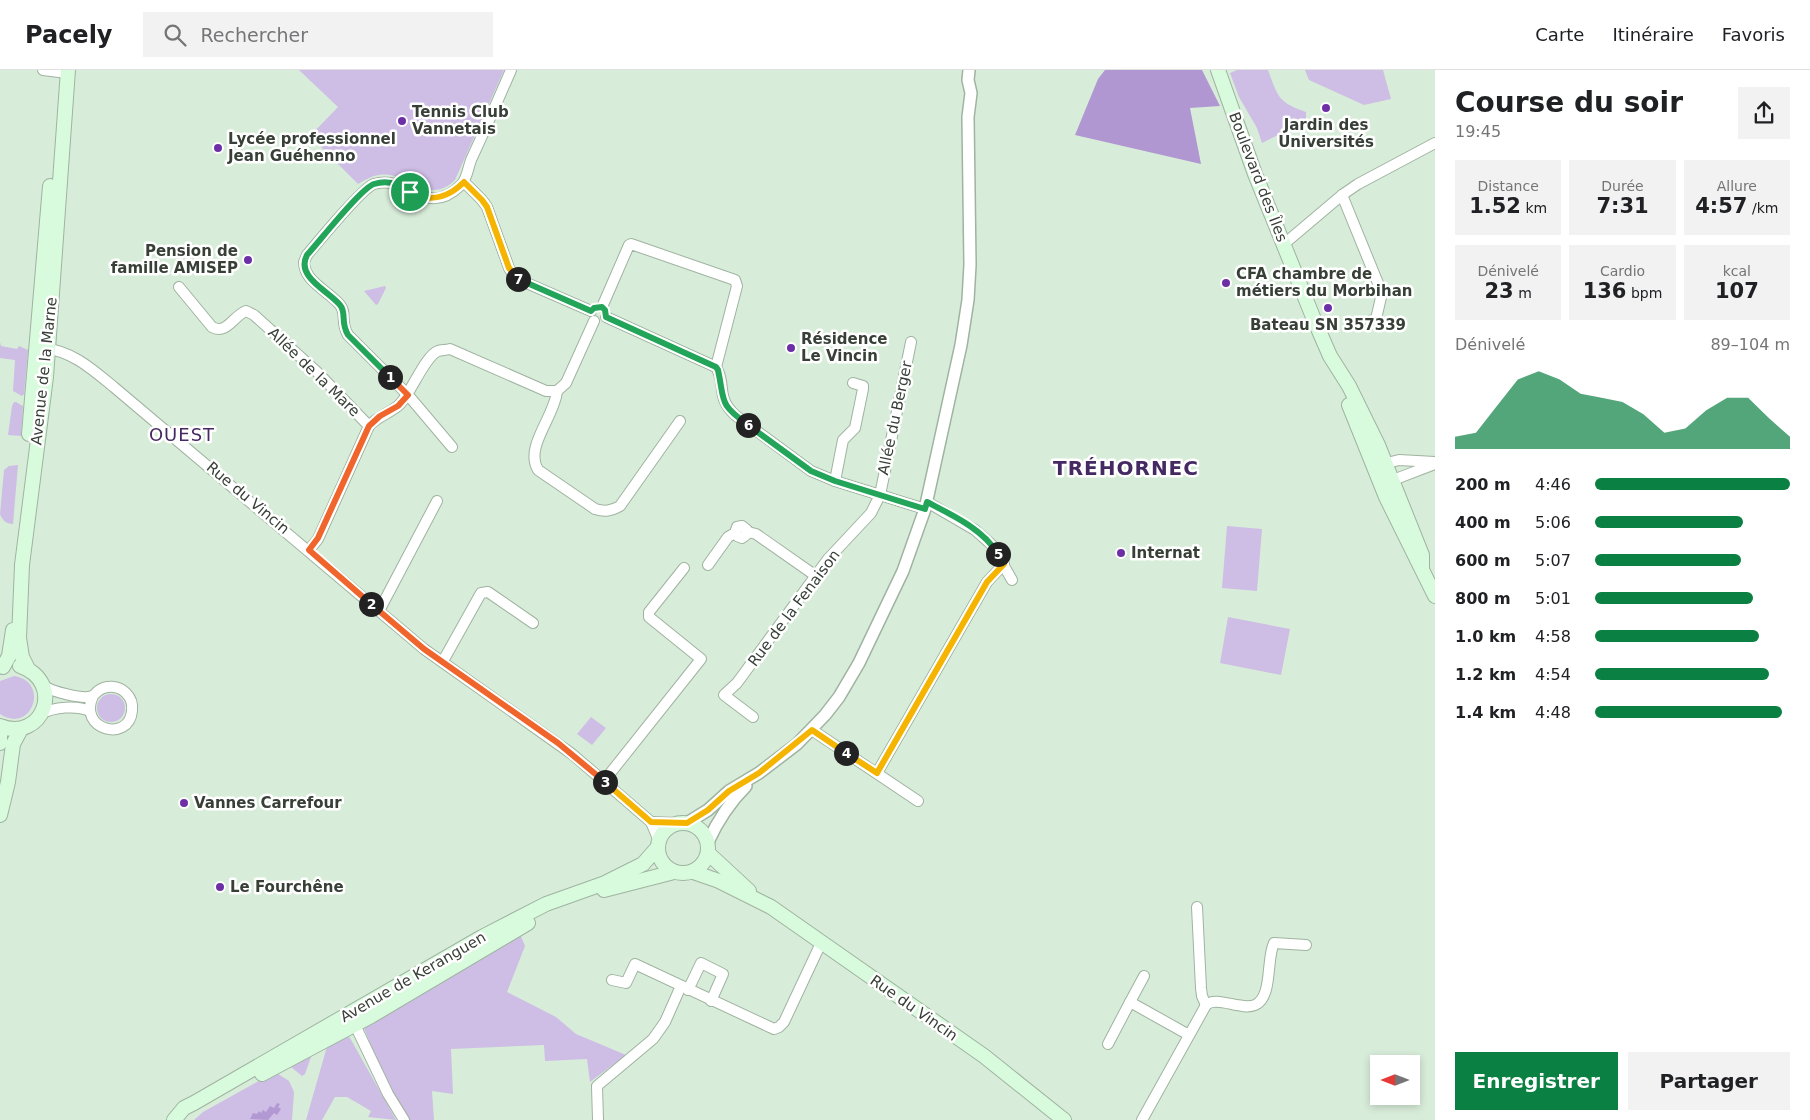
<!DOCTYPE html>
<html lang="fr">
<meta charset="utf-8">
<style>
:root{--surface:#fff;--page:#f2f2f2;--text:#202124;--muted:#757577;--line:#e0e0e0;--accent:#0b8043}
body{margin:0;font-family:"DejaVu Sans",sans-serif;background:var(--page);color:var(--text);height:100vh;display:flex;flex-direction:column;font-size:19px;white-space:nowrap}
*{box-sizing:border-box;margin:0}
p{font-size:16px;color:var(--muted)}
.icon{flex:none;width:28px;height:28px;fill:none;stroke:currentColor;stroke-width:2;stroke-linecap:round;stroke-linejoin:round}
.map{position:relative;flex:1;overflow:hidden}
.details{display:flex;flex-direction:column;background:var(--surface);width:375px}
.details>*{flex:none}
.needle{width:32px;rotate:270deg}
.controls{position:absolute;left:1370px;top:985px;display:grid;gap:10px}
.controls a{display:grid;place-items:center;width:50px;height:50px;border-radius:0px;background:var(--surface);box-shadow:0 2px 8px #0003;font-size:25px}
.pin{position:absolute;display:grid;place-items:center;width:42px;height:42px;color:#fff;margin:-21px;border:2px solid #fff;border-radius:50%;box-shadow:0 1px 5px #0007}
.km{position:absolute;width:25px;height:25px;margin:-12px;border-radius:50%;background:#222;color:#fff;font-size:14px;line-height:25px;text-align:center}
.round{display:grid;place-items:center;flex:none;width:52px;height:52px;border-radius:0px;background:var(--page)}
.head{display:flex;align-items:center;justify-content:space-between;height:85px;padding:0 20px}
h1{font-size:28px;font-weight:600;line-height:38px}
.stats{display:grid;grid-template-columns:repeat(3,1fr);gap:8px;height:85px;padding:5px 20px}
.stats div{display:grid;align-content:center;border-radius:0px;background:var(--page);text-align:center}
.stats b{font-size:21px;font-weight:600}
.stats small{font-size:14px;font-weight:400}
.stats p{font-size:14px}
.chart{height:140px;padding:10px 20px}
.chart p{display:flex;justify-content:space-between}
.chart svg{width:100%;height:90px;margin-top:5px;fill:var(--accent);opacity:.7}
.action{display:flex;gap:10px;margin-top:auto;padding:10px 20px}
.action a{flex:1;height:58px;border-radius:0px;background:var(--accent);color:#fff;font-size:20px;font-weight:600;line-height:58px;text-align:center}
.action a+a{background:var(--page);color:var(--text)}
ul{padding:0 20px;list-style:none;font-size:16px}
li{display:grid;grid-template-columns:80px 60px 1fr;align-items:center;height:38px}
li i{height:12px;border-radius:6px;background:var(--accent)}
header{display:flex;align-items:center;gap:30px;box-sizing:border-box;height:70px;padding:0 25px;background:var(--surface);border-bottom:1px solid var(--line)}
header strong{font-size:24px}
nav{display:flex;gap:28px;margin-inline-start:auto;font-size:18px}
.search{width:350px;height:45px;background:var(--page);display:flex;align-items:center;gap:12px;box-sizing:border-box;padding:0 18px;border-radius:0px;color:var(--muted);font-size:19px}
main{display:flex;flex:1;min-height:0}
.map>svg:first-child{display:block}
.green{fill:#cebde5}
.forest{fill:#b097d1}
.water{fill:#b299d4}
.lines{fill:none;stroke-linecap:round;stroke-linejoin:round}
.minor-casing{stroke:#9fb3a0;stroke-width:12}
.tertiary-casing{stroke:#9fb3a0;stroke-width:14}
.secondary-casing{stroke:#9fb3a0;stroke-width:16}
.minor{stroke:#fff;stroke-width:10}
.tertiary{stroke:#fff;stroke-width:11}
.secondary{stroke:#d8fbdd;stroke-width:14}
.split-1-casing{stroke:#fff;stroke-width:10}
.split-2-casing{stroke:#fff;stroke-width:10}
.split-3-casing{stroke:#fff;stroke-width:10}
.split-4-casing{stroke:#fff;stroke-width:10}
.split-5-casing{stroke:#fff;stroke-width:10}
.split-6-casing{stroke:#fff;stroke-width:10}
.split-7-casing{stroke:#fff;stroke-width:10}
.split-8-casing{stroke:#fff;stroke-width:10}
.split-1{stroke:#22a559;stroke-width:6}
.split-2{stroke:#f0652b;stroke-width:6}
.split-3{stroke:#f0652b;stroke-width:6}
.split-4{stroke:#f5b400;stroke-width:6}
.split-5{stroke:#f5b400;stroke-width:6}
.split-6{stroke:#22a559;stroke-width:6}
.split-7{stroke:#22a559;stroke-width:6}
.split-8{stroke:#f5b400;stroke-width:6}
.poi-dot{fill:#6c2fa5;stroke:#fff;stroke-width:2}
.labels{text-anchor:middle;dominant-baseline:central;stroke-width:5;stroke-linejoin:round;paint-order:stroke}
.poi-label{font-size:15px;font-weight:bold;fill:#373f37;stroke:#fff;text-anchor:start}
.street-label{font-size:15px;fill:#373f37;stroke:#fff}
.quarter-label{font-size:18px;letter-spacing:1px;fill:#442962;stroke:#fff}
.district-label{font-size:20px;font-weight:bold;letter-spacing:1px;fill:#442962;stroke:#fff}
</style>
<header>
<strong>Pacely</strong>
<div class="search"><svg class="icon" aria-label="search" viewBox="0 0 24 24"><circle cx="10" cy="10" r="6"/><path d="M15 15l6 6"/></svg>Rechercher</div>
<nav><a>Carte</a><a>Itinéraire</a><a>Favoris</a></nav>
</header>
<main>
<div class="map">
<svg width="1435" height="1050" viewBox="0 0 1435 1050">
<rect width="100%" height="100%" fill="#d8edd9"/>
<g class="green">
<path d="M299,0h205l-49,110c-28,27 -47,-10 -76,-5 -8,1 -14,5 -21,9l-48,-48 28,-29z"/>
<path d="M1237,0h31c10,27 10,32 38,42v9l-44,22 -5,-15 -18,-31 -9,-24z"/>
<path d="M1305,0h78l8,29 -27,6 -55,-25z"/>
<path d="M385,216l1,2 -8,16 -2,1 -12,-14z"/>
<path d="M0,272l1,4 16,3 2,-3 9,4 -4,44 -2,2 -9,-5 2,-31 -15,-2z"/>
<path d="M14,332h2l7,4 -2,30 -13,-1 4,-29z"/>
<path d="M18,395l-5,59c-7,0 -11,-4 -13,-10l4,-44 5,-4z"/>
<path d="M1227,456l35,3 -5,62 -35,-3z"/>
<path d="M1228,547l62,12 -9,46 -61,-12z"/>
<path d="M14,606c37,6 17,59 -14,38v-33z"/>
<circle cx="111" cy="638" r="14"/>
<path d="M591,647l15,11 -14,17 -15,-11z"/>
<path d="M520,864l5,12 -18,46 49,25 20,17 50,21 -36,27 -3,-23 -42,2 -1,-16 -93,4 2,45 -21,-3 2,29h-25l-21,-32 -24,-60 105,-65z"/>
<path d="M346,966l4,2 46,82 -28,-3 3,-6 -24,-14h-12l-13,23h-16l20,-70 4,-7z"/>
<path d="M309,985l2,2 -6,17 -3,2 -11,-9v-2z"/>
<path d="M275,1002l14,9 5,11 -2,28h-98l9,-8z"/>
</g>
<path class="forest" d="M1105,0h97l18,36 -30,2 11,56 -126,-29 23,-56z"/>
<path class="water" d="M277,1033l3,1 -2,3 3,2 -4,6 -3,-2 -6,7 -18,-1 3,-6 4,1 2,-3 2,2 2,-3 3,2 4,-6 4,2z"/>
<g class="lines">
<g class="minor-casing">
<g id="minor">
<path d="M43,0l24,3"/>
<path d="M464,112l18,18 5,7 22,61 6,10 76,33"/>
<path d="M1342,125l40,98 -6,26 -6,2"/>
<path d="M1284,174l58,-49 16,-11 77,-41"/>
<path d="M179,217l33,40c15,8 21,-11 34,-16l8,4 63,57 52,54 -51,113 -9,11"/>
<path d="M602,237l27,-62 2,-1 104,36 2,6 -21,81c11,18 -1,29 19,48l76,56 24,10 90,28"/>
<path d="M606,247l110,50"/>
<path d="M43,278c30,3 50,22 72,40l309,261 148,105 79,68 8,19"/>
<path d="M557,321c-2,25 -33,56 -19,79l57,39c10,3 16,2 25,-3l60,-85"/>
<path d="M369,356c9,-10 22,-13 31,-22 12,-13 25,-48 38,-53 3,-1 8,-1 12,-2l96,42h11l9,-8 28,-62"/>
<path d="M452,377l-44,-52 -60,-60c-8,-13 -1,-22 -8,-30 -11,-14 -36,-23 -36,-43l3,-7c11,-13 55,-67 67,-71 35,-10 51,36 87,1 6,-6 7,-17 10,-25 14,-30 27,-60 40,-90"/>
<path d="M1379,395l20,-5 36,2"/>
<path d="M1387,410h6l42,-16"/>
<path d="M835,411l8,-41 12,-12 8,-39v-3l-10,-3"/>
<path d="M927,432l48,28 17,15 20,35"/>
<path d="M748,462l8,2 60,42"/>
<path d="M708,495l20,-28 7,-4 2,-6 5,-1 5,4 -1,5 -4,3 -5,-2 -2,-3"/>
<path d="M379,541l58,-110"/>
<path d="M443,591l38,-68 7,-1 45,31"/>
<path d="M44,616c7,5 39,14 48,10 1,0 5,-4 6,-5 8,-6 20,-6 28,2 5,5 7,11 6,18 -3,32 -55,19 -39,-15"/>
<path d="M41,644c13,-7 35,-9 49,-3"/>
<path d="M753,647l-29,-22 13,-12 91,-124 43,-46 9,-18 31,-153"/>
<path d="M812,660l106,71"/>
<path d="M877,703l110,-191 17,-18"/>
<path d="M604,711l97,-122 -52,-42v-5l35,-44"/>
<path d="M651,752l28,1"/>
<path d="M1197,837l4,81 1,8 4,9"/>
<path d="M612,910l14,3 9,-19 139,65 5,-2 5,-5 37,-79"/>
<path d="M688,920l13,-27 22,11 -12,27"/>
<path d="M1130,932l14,-26"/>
<path d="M355,955l33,69 16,26"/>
<path d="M1108,974l22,-42 59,33"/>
<path d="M598,1050l-1,-34 56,-47 12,-17 16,-36"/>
<path d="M1142,1050l64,-115c10,-10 35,6 49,0 18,-8 11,-46 19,-62l32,2"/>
</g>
</g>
<g class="tertiary-casing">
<g id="tertiary">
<path d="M687,753l21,-13 21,-19 30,-18 38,-29 28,-29 14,-18 20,-34 44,-92 22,-62 36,-164 7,-45 2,-35 -2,-148 3,-24 -3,-13 1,-10"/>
<path d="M708,772c10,-22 21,-39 38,-56"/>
</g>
</g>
<g class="secondary-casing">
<g id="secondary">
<path d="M1218,0l37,104 58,143 17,39 19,30 29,59 44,110v12"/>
<path d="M1349,335l37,92 49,99"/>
<path d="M29,364l21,-248"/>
<path d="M3,597l6,-11 4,-26"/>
<path d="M28,599l-6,-12 -3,-19 3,-73 24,-188 22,-307"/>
<path d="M0,656c43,17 66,-44 20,-60"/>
<path d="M0,665v8"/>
<path d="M0,745l8,-33 5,-38 8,-15"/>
<circle cx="683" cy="778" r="25"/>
<path d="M708,783l41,38"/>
<path d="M693,802l26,9 52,26 213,149 80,64"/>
<path d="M604,820l70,-18"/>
<path d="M262,1004l109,-58 157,-93"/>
<path d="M174,1050l10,-12 10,-5 288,-166 64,-33 59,-21 38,-19 15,-17"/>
</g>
</g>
<use href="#minor" class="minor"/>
<use href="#tertiary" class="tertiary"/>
<use href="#secondary" class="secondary"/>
</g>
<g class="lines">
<g class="split-1-casing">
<path id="split-1" d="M390,307l-42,-42c-8,-13 -1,-22 -8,-30 -11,-14 -45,-28 -33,-50 12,-13 54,-67 67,-71 13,-4 26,0 36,8"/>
</g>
<g class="split-2-casing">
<path id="split-2" d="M371,534l-62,-54 9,-12 51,-112 11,-10 18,-10 10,-11 -18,-18"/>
</g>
<g class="split-3-casing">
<path id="split-3" d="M371,534l53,45 134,94 47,39"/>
</g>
<g class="split-4-casing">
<path id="split-4" d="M605,712l46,40 36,1 21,-13 21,-19 30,-18 53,-43 34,23"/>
</g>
<g class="split-5-casing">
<path id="split-5" d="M846,683l31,20 110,-191 17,-18 -6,-10"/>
</g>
<g class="split-6-casing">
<path id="split-6" d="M748,355l63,46 24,10 90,28 2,-7c25,13 56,27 71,52"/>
</g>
<g class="split-7-casing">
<path id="split-7" d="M518,209l73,32 3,-3 8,-1 3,3 1,7 110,50 2,3c7,32 0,33 30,55"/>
</g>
<g class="split-8-casing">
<path id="split-8" d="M410,122c21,11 38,6 54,-10l18,18 5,7 22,61 9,11"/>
</g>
<use href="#split-1" class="split-1"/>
<use href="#split-2" class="split-2"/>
<use href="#split-3" class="split-3"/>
<use href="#split-4" class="split-4"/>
<use href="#split-5" class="split-5"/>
<use href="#split-6" class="split-6"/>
<use href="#split-7" class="split-7"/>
<use href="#split-8" class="split-8"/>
</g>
<g class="poi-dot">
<circle cx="1326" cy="38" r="5"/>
<circle cx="402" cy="51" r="5"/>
<circle cx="218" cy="78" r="5"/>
<circle cx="248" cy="190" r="5"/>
<circle cx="1226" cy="213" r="5"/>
<circle cx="1328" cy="238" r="5"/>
<circle cx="791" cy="278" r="5"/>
<circle cx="1121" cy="483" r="5"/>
<circle cx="184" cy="733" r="5"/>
<circle cx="220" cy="817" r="5"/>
</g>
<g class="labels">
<g class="poi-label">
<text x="412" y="42">Tennis Club<tspan x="412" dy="17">Vannetais</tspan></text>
<text x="1326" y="55" text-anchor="middle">Jardin des<tspan x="1326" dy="17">Universités</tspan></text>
<text x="228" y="69">Lycée professionnel<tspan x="228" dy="17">Jean Guéhenno</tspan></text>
<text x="238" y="181" text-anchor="end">Pension de<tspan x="238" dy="17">famille AMISEP</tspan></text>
<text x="1236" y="204">CFA chambre de<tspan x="1236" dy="17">métiers du Morbihan</tspan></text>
<text x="1328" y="255" text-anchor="middle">Bateau SN 357339</text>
<text x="801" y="269">Résidence<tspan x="801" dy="17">Le Vincin</tspan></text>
<text x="1131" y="483">Internat</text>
<text x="194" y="733">Vannes Carrefour</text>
<text x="230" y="817">Le Fourchêne</text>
</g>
<g class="street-label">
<text transform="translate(1258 107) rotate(69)">Boulevard des Îles</text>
<text transform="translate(44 301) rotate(-84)">Avenue de la Marne</text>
<text transform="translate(314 302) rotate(44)">Allée de la Mare</text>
<text transform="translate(895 348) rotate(-78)">Allée du Berger</text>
<text transform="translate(248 428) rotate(40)">Rue du Vincin</text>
<text transform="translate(794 538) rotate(-53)">Rue de la Fenaison</text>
<text transform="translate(413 907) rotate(-30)">Avenue de Keranguen</text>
<text transform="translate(914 938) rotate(35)">Rue du Vincin</text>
</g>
<g class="quarter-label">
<text x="182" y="364">OUEST</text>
</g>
<g class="district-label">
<text x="1126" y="398">TRÉHORNEC</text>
</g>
</g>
</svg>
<div class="controls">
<a><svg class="needle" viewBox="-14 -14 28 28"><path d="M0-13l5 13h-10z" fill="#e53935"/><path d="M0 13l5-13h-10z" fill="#757577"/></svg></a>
</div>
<div class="pin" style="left:410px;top:122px;background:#1e9e55"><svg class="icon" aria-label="arrive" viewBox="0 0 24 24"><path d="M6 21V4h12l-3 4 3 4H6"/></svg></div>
<b class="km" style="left:390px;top:307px">1</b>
<b class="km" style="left:371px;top:534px">2</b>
<b class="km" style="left:605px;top:712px">3</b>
<b class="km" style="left:846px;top:683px">4</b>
<b class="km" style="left:998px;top:484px">5</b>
<b class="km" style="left:748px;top:355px">6</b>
<b class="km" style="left:518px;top:209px">7</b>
</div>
<section class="details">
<div class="head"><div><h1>Course du soir</h1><p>19:45</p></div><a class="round"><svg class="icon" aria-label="share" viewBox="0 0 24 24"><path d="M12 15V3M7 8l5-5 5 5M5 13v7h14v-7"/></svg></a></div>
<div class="stats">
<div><p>Distance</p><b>1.52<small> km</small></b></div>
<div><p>Durée</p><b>7:31</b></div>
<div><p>Allure</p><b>4:57<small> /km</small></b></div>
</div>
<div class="stats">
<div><p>Dénivelé</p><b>23<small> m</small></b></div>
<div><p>Cardio</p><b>136<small> bpm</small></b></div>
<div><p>kcal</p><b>107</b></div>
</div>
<div class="chart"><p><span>Dénivelé</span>89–104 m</p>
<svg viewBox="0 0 160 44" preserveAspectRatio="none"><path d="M0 44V38L10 36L20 23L30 10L40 6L50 10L60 17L70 19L80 21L90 27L100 36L110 34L120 25L130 19L140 19L150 29L160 38V44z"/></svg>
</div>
<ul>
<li><b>200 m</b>4:46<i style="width:100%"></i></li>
<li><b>400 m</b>5:06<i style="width:76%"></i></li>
<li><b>600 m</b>5:07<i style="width:75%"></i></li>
<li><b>800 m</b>5:01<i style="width:81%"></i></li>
<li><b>1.0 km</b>4:58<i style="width:84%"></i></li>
<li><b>1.2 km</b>4:54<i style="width:89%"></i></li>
<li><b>1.4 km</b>4:48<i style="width:96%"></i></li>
</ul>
<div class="action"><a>Enregistrer</a><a>Partager</a></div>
</section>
</main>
